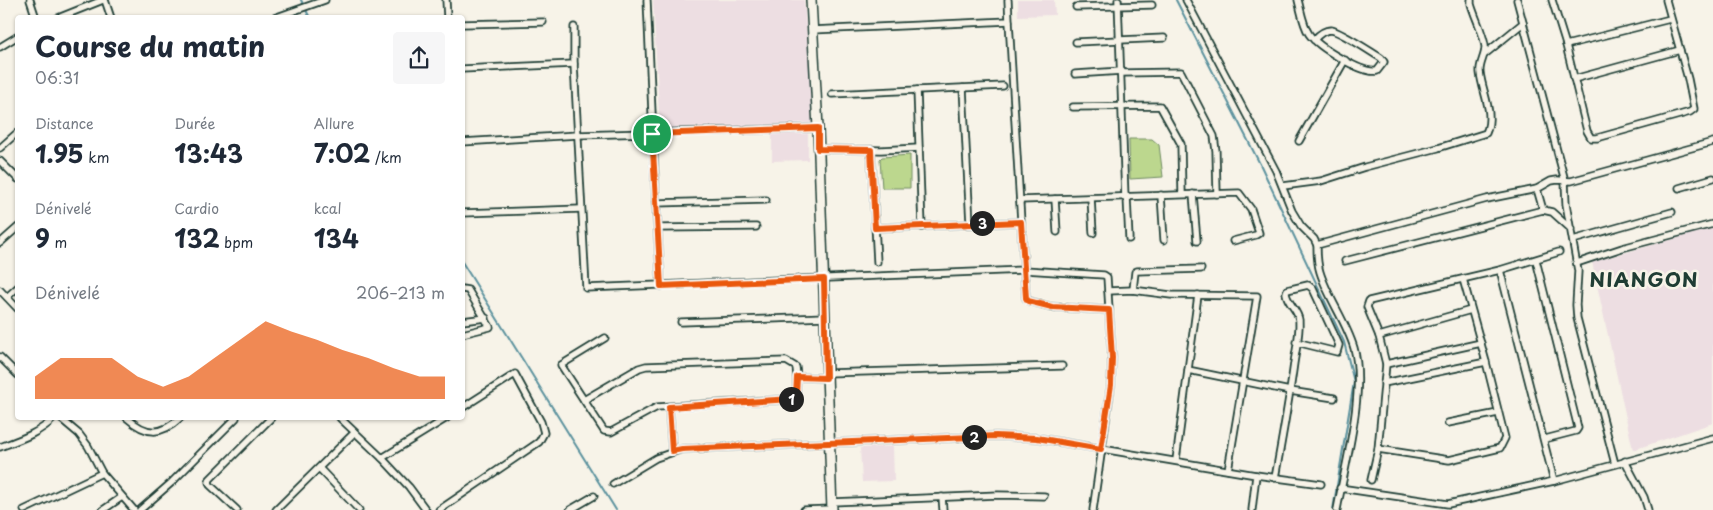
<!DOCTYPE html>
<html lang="fr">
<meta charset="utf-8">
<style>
:root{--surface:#fff;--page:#f6f6f7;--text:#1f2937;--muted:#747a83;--accent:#ea580c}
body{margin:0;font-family:"Playpen Sans",sans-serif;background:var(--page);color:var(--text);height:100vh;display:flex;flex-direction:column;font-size:19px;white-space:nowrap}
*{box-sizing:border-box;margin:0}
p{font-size:16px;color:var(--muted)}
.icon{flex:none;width:28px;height:28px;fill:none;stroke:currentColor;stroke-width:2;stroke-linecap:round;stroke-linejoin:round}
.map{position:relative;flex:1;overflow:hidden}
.side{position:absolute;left:15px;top:15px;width:450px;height:405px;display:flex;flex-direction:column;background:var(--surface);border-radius:5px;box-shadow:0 1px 4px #0004}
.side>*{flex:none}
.pin{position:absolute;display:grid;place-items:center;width:42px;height:42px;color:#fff;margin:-21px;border:2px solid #fff;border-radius:50%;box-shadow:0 1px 5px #0007}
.km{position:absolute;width:25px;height:25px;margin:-12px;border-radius:50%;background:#222;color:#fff;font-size:14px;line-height:25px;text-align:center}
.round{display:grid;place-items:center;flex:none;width:52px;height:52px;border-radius:5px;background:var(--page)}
.summary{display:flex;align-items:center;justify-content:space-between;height:85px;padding:0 20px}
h1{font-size:28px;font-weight:700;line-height:38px}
.stats{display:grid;grid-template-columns:repeat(3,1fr);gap:8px;height:85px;padding:5px 20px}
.stats div{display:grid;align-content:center}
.stats b{font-size:25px;font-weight:700}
.stats small{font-size:14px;font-weight:400}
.stats p{font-size:14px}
.chart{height:140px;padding:10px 20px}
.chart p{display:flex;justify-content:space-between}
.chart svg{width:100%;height:90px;margin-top:5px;fill:var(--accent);opacity:.7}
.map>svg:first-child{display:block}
.built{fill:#eddee2}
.green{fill:#bcd78e;stroke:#6e8a61}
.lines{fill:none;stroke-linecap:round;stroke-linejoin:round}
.stream{stroke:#5c929e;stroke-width:2}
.street-casing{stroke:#1f3d34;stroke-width:9}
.secondary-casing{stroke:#1f3d34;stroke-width:12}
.street{stroke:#f7f3e8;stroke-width:5.5}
.secondary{stroke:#f7f3e8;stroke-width:9}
.route-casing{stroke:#fff;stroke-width:10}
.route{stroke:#ea580c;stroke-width:6}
.labels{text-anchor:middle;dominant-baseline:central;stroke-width:5;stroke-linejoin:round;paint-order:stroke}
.district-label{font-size:20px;font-weight:bold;letter-spacing:1px;fill:#1f3d34;stroke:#f7f3e8}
</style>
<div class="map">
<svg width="1713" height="510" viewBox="0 0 1713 510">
<rect width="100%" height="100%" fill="#f7f3e8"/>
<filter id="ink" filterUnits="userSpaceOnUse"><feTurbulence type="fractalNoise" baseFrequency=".02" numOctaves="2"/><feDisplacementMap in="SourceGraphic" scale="10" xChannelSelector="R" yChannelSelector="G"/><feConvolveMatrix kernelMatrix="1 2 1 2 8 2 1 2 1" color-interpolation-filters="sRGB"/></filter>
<g filter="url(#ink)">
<g class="built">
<path d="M653,0h151l10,123 -154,7z"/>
<path d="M1018,0h36l1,15 -37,1z"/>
<path d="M808,133v27l-36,1v-27z"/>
<path d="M1713,228v195l-80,27 -41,-188z"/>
<path d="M893,446l1,35 -32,1 -2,-34z"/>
</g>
<g class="green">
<path d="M1129,139h23l7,6 4,32 -33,2z"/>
<path d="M910,155v33h-28l-2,-29 2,-2z"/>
</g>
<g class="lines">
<g class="stream">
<path d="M301,0l9,18"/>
<path d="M1176,0l85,166 83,176 10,40 -21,128"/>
<path d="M462,262l154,248"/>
</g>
<g class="street-casing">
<g id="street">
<path d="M30,0l6,18"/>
<path d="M105,0l6,18"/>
<path d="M446,0l1,18"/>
<path d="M647,0l9,203 5,83"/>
<path d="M1118,0l7,198"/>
<path d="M1186,0l90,171 16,40 9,15 13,13 3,6"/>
<path d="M1298,0c3,11 5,25 11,34 9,13 53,40 68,37l7,-9 -3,-4c-10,-6 -41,-27 -50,-28 -7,0 -13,5 -17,10"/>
<path d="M1517,0l48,181 1,23 12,67 -2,34 1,13 38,146"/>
<path d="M1552,0l14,45 21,86 4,7h6l93,-26 4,-3 -6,-30 -22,-79"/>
<path d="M1076,7l76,-2"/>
<path d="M58,18l45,-18"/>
<path d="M274,18l51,-18"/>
<path d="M462,24l81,-2"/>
<path d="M574,27v37l12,224 439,-18 79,5 3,2 5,80 -1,28 -18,125"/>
<path d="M812,30l197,-9 -1,-21"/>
<path d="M1076,42l88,-4"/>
<path d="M1566,45l104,-26"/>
<path d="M0,47l18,-11"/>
<path d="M1485,54l38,-31"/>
<path d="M462,69l112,-5"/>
<path d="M1122,73l59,-1 33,64 2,15 1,43"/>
<path d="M1075,74l47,-3"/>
<path d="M1574,79l106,-29"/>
<path d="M963,88l7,136"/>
<path d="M917,90l5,137"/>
<path d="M832,94l171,-8"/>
<path d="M1073,107l87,-1 21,38 1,50"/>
<path d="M1299,141l46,-81"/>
<path d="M462,142l116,-7 240,-7"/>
<path d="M0,148l18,-16"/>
<path d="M818,149l63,1 38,-2"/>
<path d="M871,150l6,112"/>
<path d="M0,161l18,18"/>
<path d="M1283,186l38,-5 44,-14 73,-19 48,-15c9,-19 -4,-41 -6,-61 -1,-9 6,-17 5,-26 -2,-14 -10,-28 -14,-42v-4"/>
<path d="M1679,188l34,-10"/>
<path d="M1537,189l6,21"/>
<path d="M1193,194l4,47"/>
<path d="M1161,195l3,45"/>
<path d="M1127,197l2,42"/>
<path d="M1091,198l2,35"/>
<path d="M1055,199l2,33"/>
<path d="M1020,200l219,-7 12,16 8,24 -3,2 -23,6"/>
<path d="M656,203l110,-3"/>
<path d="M462,213l119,-4"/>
<path d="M1021,222l5,76 3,3 23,6 57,3"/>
<path d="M658,228l98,-1"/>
<path d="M875,228l146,-6 -12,-201"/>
<path d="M1573,240l99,-28"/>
<path d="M0,243l18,-16"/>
<path d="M1536,260l42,168 -2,3 -31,8"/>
<path d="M1345,261l198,-51 9,2 19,17"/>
<path d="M1577,263l45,-15 91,-24"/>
<path d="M1500,270l54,211"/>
<path d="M462,289l6,1 22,37 -28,7"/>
<path d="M0,290l18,19"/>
<path d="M1133,290l2,-18 2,-1 64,-2"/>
<path d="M1108,291l25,-1 38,5 86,1 -29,174"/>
<path d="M7,297l11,-10"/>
<path d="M462,321l24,-3"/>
<path d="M681,322l144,-5"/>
<path d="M1379,336l92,-26"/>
<path d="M605,338l-44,27 43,66 7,1 46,-25 135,-8 4,-4 1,-18"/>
<path d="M0,357l18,18"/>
<path d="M1386,364l95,-21"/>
<path d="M1188,370l102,21 44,7"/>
<path d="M826,373l236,-7"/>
<path d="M1384,383l102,-21"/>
<path d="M584,400l55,-32 7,-2 140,-5 10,6 1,10 29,1"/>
<path d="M669,407l3,44"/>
<path d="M60,418l19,16 9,12 14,27 32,37"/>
<path d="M127,418c19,17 34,18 53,0"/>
<path d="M340,418l42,40 27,29 17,23"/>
<path d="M1448,423l50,-10"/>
<path d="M0,447c19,-7 40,-14 54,-29"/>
<path d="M1378,449l71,11 51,-12 5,-10 -19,-76 -23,-83"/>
<path d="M382,458l65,-40"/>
<path d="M1176,460l22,-165"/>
<path d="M1625,461l19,36 4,13"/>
<path d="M319,468l40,42"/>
<path d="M1256,475l65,9"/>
<path d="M1275,478c7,-39 14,-77 19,-115 2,-14 6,-29 5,-43 -1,-10 -12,-17 -13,-27l1,-3 21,-5 5,4 26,56 -2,7 -41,-10"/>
<path d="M1371,480l7,-31 8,-85 -7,-28 -12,-29 2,-6 131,-31 59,-18"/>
<path d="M613,484l43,-26 26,-9 314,-13 41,2 219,37 -4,35"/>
<path d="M1340,488l108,16 106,-23 159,-43"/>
<path d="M942,497l1,13"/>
<path d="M832,502l166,-7 46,1"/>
<path d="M24,510l78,-37"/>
<path d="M103,510l19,-13"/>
<path d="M140,510l31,-27 65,-65"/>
<path d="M237,510l-27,-25 -1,-3 1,-3 61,-61"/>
<path d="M276,510l78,-77"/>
<path d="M439,510l100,-68 5,-9 -3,-11 -26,-48 -53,34"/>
<path d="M570,510l24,-14"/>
<path d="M804,510l28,-1"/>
<path d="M1337,510c8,-45 29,-119 17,-162 -8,-27 -26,-50 -34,-76 -3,-9 -3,-18 -3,-27l170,-46 50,-10 14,-8 6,-1 14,1 142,-39"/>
</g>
</g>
<g class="secondary-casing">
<path id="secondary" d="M811,0l7,128 14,382"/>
</g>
<use href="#street" class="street"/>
<use href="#secondary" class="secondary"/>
</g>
</g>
<g class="lines" filter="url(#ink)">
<g class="route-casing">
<path id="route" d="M818,128v21l53,1 4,78 146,-6 5,76 2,3 24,6 57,3 3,48 -1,27 -10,64 -64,-11 -41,-2 -314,13 -10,2 -3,-44 123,-8 4,-4 1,-18 29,1 -2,-99 -163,7 -9,-152z"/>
</g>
<use href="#route" class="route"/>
</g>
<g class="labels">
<g class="district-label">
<text x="1644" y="279">NIANGON</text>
</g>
</g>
</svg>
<div class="pin" style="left:652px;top:134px;background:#1e9e55"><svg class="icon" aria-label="arrive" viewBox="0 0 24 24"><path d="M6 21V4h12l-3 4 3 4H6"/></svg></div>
<b class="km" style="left:791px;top:399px">1</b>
<b class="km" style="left:974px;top:437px">2</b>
<b class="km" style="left:982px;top:223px">3</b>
<section class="side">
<div class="summary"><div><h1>Course du matin</h1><p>06:31</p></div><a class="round"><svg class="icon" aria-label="share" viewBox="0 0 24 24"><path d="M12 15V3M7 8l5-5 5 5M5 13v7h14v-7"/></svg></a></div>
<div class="stats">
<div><p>Distance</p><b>1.95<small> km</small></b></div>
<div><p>Durée</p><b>13:43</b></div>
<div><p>Allure</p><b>7:02<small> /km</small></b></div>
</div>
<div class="stats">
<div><p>Dénivelé</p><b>9<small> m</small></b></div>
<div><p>Cardio</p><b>132<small> bpm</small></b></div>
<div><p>kcal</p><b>134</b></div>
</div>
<div class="chart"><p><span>Dénivelé</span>206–213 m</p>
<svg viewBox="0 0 160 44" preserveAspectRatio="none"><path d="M0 44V33L10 24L20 24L30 24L40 33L50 38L60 33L70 24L80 15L90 6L100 11L110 15L120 20L130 24L140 29L150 33L160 33V44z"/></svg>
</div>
</section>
</div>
